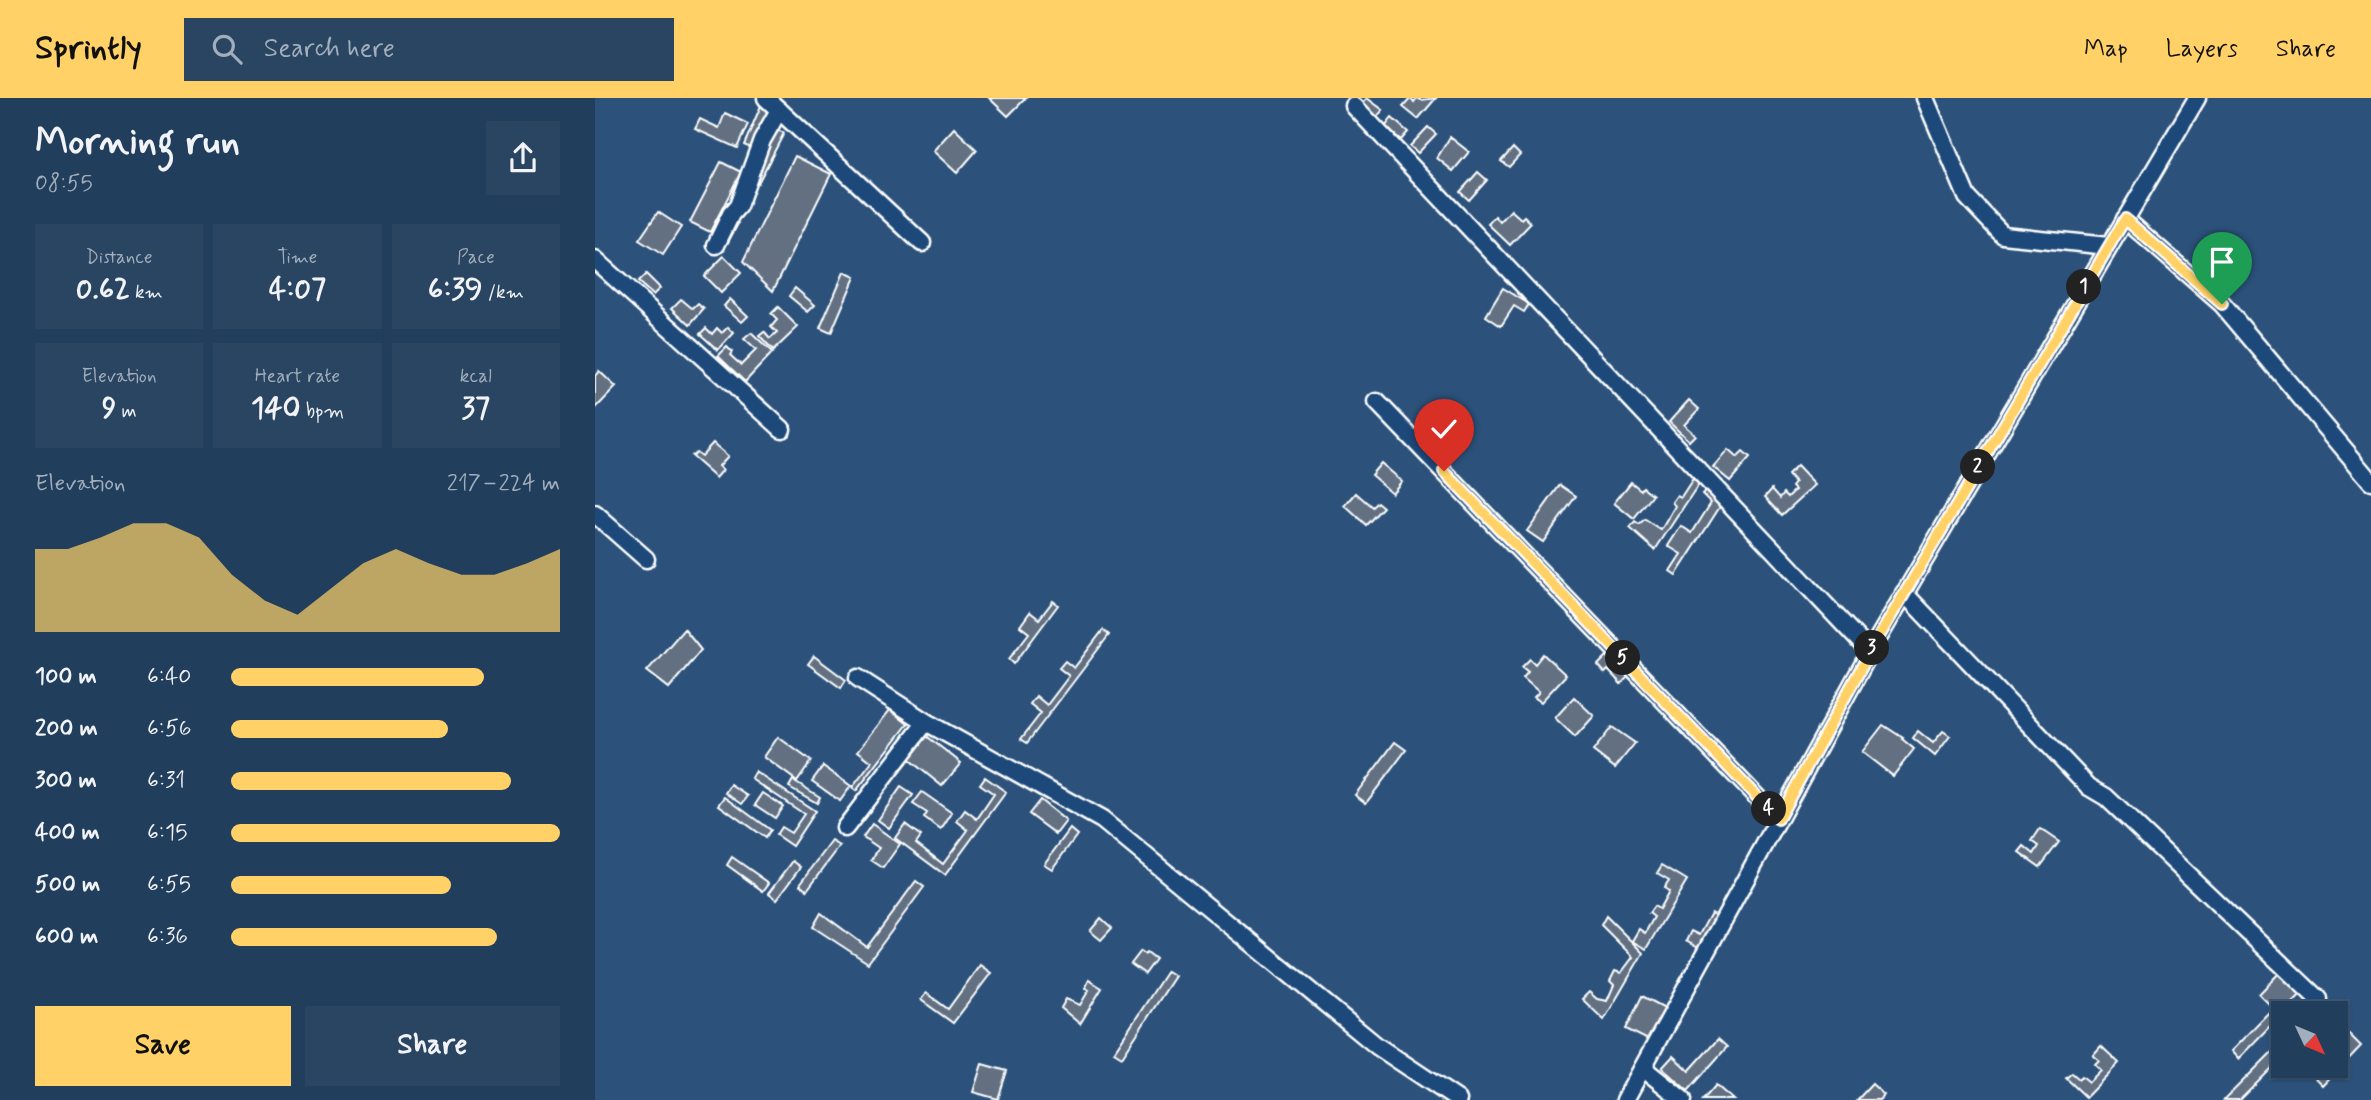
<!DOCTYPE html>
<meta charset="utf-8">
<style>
:root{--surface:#213e5c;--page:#294562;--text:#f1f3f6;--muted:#a2aebb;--line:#3e5772;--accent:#ffd166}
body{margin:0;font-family:Mynerve,sans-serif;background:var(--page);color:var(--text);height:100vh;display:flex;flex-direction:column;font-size:26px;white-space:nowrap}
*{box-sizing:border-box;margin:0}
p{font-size:23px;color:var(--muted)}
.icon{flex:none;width:38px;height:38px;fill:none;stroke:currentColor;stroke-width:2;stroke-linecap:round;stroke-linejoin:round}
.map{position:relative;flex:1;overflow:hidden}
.side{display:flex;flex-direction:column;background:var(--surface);width:595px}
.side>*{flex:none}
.needle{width:46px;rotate:134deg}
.fabs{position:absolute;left:1676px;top:903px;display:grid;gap:14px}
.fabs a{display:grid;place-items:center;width:77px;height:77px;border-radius:0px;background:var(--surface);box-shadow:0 2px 5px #0004,0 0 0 2px var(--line);font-size:35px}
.pin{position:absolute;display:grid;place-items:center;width:60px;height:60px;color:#fff;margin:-72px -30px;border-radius:50% 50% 50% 0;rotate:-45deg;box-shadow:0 0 7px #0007}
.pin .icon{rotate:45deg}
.km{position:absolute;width:35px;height:35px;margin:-18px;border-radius:50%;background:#222;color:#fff;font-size:19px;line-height:35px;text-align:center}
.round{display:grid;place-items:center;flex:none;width:74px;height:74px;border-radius:0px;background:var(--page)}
.head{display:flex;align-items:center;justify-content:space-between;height:119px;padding:0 35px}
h1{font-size:38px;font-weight:700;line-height:52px}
.metrics{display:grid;grid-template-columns:repeat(3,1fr);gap:10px;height:119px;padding:7px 35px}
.metrics div{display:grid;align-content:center;border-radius:0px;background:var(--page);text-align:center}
.metrics b{font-size:30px;font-weight:700}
.metrics small{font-size:19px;font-weight:400}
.metrics p{font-size:19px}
.chart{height:196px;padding:14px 35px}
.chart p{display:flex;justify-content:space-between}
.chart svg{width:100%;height:126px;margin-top:7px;fill:var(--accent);opacity:.7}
.button{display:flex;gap:14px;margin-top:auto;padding:14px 35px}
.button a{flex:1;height:80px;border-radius:0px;background:var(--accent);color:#111;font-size:28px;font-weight:700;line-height:80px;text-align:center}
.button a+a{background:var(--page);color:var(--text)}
ul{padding:0 35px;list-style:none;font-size:23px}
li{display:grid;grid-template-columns:112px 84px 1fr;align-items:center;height:52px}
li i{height:18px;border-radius:9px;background:var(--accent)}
header{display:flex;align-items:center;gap:42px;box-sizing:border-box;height:98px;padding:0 35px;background:var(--accent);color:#111}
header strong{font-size:33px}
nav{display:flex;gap:38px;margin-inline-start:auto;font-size:24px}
.search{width:490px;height:63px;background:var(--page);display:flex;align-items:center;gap:18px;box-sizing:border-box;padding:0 24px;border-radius:0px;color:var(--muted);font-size:26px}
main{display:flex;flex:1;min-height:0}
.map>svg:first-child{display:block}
.building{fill:#627081;stroke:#fff;stroke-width:2}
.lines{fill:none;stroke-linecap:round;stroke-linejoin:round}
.minor-casing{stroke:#fff;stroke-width:21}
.minor{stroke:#1f4a7a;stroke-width:16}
.route-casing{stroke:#fff;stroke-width:14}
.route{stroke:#ffd166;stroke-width:9}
</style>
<header>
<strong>Sprintly</strong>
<div class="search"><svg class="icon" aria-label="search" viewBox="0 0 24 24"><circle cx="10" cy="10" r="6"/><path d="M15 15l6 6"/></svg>Search here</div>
<nav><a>Map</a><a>Layers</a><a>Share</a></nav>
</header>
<main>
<section class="side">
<div class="head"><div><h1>Morning run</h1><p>08:55</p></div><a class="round"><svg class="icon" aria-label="share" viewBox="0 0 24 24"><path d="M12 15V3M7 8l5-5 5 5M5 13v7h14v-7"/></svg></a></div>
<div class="metrics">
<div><p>Distance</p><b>0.62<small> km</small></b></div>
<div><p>Time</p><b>4:07</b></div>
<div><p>Pace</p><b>6:39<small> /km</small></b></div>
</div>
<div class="metrics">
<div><p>Elevation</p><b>9<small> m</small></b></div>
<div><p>Heart rate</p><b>140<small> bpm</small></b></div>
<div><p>kcal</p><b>37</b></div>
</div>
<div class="chart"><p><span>Elevation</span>217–224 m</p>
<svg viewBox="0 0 160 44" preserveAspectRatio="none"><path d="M0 44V15L10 15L20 11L30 6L40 6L50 11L60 24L70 33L80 38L90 29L100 20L110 15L120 20L130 24L140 24L150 20L160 15V44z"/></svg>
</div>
<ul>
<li><b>100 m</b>6:40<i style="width:77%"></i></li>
<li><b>200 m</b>6:56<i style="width:66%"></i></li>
<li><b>300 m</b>6:31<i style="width:85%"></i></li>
<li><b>400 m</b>6:15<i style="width:100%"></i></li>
<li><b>500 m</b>6:55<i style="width:67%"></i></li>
<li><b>600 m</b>6:36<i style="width:81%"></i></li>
</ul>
<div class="button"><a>Save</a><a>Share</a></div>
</section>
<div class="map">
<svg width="1776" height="1002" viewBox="0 0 1776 1002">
<rect width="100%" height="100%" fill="#2c527b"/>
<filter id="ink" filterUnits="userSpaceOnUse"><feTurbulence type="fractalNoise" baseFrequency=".0143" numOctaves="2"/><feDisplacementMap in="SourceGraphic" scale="14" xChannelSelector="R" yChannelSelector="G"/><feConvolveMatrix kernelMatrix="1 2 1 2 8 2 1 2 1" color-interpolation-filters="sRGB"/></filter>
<g filter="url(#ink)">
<g class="building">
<path d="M394,0h37l-18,18z"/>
<path d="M772,0l16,12 -7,8 -15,-13z"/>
<path d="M816,0l3,4 3,-4 4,2 15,-2 -18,21 -15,-12z"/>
<path d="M167,5l8,4 -18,42 -8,-4z"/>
<path d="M130,15l23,11 -11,24 -42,-19 5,-10 19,9z"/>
<path d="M797,20l16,14 -7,8 -16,-13z"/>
<path d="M833,29l8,7 -18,19 -8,-7z"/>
<path d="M359,30l23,22 -20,23 -24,-22z"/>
<path d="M182,32l7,3 -26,50 -7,-3z"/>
<path d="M855,39l19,15 -16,19 -16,-13z"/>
<path d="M918,50l7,7 -11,12 -8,-6z"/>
<path d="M200,58l36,18 -58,117 -30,-29z"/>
<path d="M126,64l20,10 -31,60 -20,-10z"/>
<path d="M883,74l9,8 -18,20 -9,-8z"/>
<path d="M916,112l10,9 3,-3 7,7 -21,22 -22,-21 7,-8 5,6z"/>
<path d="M63,114l23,15 -18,28 -24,-15z"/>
<path d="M137,123l6,3 -11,20 -6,-3z"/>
<path d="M129,158l17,17 -20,20 -17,-17z"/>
<path d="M249,174l11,5 -24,56 -11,-5z"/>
<path d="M51,176l14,14 -7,7 -15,-13z"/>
<path d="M200,190l20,17 -7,7 -19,-16z"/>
<path d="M908,190l26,16 -5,8 -10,-6 -13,20 -15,-10z"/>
<path d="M86,201l12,10 5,-5 6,5 -14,16 -18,-17z"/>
<path d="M135,201l18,17 -6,6 -18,-16z"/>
<path d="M183,209l20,20 -25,24 -14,-15 5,-4 6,7 7,-6 -6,-6 6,-7 -6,-6z"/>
<path d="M133,229l6,6 -16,17 -18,-16 6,-6 6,6 5,-6 5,5z"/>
<path d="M156,235l21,20 -27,29 -27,-26 9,-9 5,5 -2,3 11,10 15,-15 -12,-11z"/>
<path d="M4,273l17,16 -21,22v-33z"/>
<path d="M1094,302l10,9 -15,16 11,10 -6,6 -20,-19z"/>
<path d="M118,345l15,13 -9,10 4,4 -7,8 -25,-22 5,-4 5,4z"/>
<path d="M1133,352l9,8 6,-6 7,6 -20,23 -17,-14z"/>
<path d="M786,365l21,18 -10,12 -21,-18z"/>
<path d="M1202,368l18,19 -33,30 -17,-18 7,-8 8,9 4,-5 4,4 7,-7 -3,-3 3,-4 -7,-8z"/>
<path d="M1097,371l10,10 -47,71 -25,-22 5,-6 4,3 6,-5 16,10 14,-24 -3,-4 5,-7 4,2 13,-20 -5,-4z"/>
<path d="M1036,384l10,8 2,-3 10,8 -19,24 -20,-16z"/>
<path d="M965,387l16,11 -33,46 -16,-11z"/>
<path d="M1115,387l15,14 -49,76 -6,-4 11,-17 -13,-8 13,-20 11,7 19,-30 -9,-9z"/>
<path d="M761,395l16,14 5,-5 6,5 -17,18 -21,-19z"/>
<path d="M458,503l5,4 -44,59 -5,-5 20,-26 -9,-7 10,-14 9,7z"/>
<path d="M89,531l17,21 -32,38 -22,-17z"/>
<path d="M508,532l6,5 -82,108 -6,-4 20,-26 -11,-9 6,-8 11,9 22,-29 -10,-8 6,-7 9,7z"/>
<path d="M948,556l23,21 -25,27 -7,-5 5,-5 -16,-14 5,-6 -6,-5 8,-8 5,5z"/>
<path d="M219,558l32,24 -5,8 -33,-24z"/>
<path d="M1012,558l21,21 -7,7 -13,-14 -3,3 -7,-8z"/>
<path d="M979,599l20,19 -19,21 -20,-19z"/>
<path d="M295,612l18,14 -52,67 -4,-3 20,-26 -14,-11z"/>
<path d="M1288,627l20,13 -1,1 12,10 -21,27 -31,-24z"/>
<path d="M1017,629l23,16 -20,25 -22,-17z"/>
<path d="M1323,633l15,12 10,-12 7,5 -15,20 -22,-18z"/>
<path d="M329,636l37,29 -19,23 -36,-29z"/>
<path d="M183,639l33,24 -14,20 -33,-24z"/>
<path d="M800,644l11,8 -40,53 -11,-8z"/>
<path d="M228,668l28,20 -11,15 -28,-20z"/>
<path d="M161,674l59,39 -23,35 -16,-11 5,-8 10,6 13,-19 -52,-35z"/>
<path d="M390,679l21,15 -61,83 -50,-37 10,-14 16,12 -5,7 27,21 25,-34 -11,-9 8,-11 12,9 17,-25 -14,-10z"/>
<path d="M198,682l27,17 -3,6 -28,-16z"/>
<path d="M136,687l17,11 -6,8 -16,-11z"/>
<path d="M306,689l12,8 -24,33 -11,-8z"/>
<path d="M327,694l30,21 -11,17 -17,-12 3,-5 -14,-9z"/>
<path d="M168,695l20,13 -8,12 -20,-13z"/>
<path d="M130,699l45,33 -5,8 -46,-33z"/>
<path d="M445,702l26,21 -10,13 -27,-20z"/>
<path d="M277,726l28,20 -17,24 -12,-8 8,-12 -16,-11z"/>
<path d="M475,731l7,6 -25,34 -8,-5z"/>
<path d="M1445,731l19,13 -19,25 -21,-15 5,-6 10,8 5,-8 -7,-5z"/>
<path d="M237,743l8,5 -33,44 -7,-6z"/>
<path d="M137,759l37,26 -6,8 -36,-26z"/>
<path d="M198,763l8,6 -24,32 -8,-6z"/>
<path d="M1067,767l25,15 -41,69 -14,-8 7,-12 6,4 9,-16 -5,-4 5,-7 5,3 10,-18 -5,-3 5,-8 -12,-7z"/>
<path d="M321,783l8,6 -56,76 -55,-36 8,-14 46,34z"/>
<path d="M1116,815l8,5 -17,32 -16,-9 5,-10 8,4z"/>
<path d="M1011,818l37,37 -39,67 -22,-21 7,-7 8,7 10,2 7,-16 -4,-4 5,-10 6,2 12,-16 -32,-32z"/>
<path d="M506,820l11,10 -11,12 -11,-9z"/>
<path d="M546,853l4,3 2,-2 9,7 -11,15 -14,-10z"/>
<path d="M385,867l11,8 -38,50 -32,-23 5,-7 22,16z"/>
<path d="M1687,872l22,21 -66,68 -7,-8 42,-43 -14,-14z"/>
<path d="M572,873l8,5 -53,81 -8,-5z"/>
<path d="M494,882l13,8 -22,36 -19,-16 5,-9 14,6 9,-15 -4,-2z"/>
<path d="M1047,898l23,12 -17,32 -22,-11z"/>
<path d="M1724,906l9,9h-18z"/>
<path d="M1741,923l25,25 -38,40 -7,-7 5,-6 -4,-4 3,-3h16z"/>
<path d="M1123,941l9,8 -39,44 -26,-23 11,-12 16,15z"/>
<path d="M1689,942v16l-44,44h-16z"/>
<path d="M1506,948l18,17 -33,34 -20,-19 6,-5 7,6 3,-3 7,6 12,-12 -6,-6 4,-4 -6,-5z"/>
<path d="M387,966l25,7 -9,28 -25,-7z"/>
<path d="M1277,986l12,11 -5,5h-22z"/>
<path d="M1121,987l17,15h-30z"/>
</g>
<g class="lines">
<g class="minor-casing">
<g id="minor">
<path d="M171,0l156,145"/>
<path d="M1330,0l42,99 36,38 105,11"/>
<path d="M759,8l516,546"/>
<path d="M1530,121l97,85 149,177"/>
<path d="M121,147l15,-31 7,-8 24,-66 17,-30"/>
<path d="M0,162l187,169"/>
<path d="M782,304l401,417"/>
<path d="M0,416l51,45"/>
<path d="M1309,495l185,194 17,10 212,202"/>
<path d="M263,580l68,44 176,98 275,226 81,54"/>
<path d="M250,730l81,-106"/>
<path d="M1048,970l40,32"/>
<path d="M1030,1002l245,-448 327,-554"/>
</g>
</g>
<use href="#minor" class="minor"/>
</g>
</g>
<g class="lines" filter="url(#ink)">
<g class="route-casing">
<path id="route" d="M849,373l334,348 92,-167 255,-433 97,85"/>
</g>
<use href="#route" class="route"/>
</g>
</svg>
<div class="fabs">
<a><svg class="needle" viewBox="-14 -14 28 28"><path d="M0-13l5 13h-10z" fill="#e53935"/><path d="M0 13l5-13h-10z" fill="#a2aebb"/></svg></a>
</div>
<div class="pin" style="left:1627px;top:206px;background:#1e9e55"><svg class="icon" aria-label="arrive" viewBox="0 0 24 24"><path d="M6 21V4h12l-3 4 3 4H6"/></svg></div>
<div class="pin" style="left:849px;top:373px;background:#d93025"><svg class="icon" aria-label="check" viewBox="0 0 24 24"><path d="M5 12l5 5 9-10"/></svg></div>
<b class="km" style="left:1489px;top:189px">1</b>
<b class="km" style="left:1383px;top:369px">2</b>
<b class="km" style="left:1277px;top:550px">3</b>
<b class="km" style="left:1174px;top:711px">4</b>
<b class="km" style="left:1028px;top:560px">5</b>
</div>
</main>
